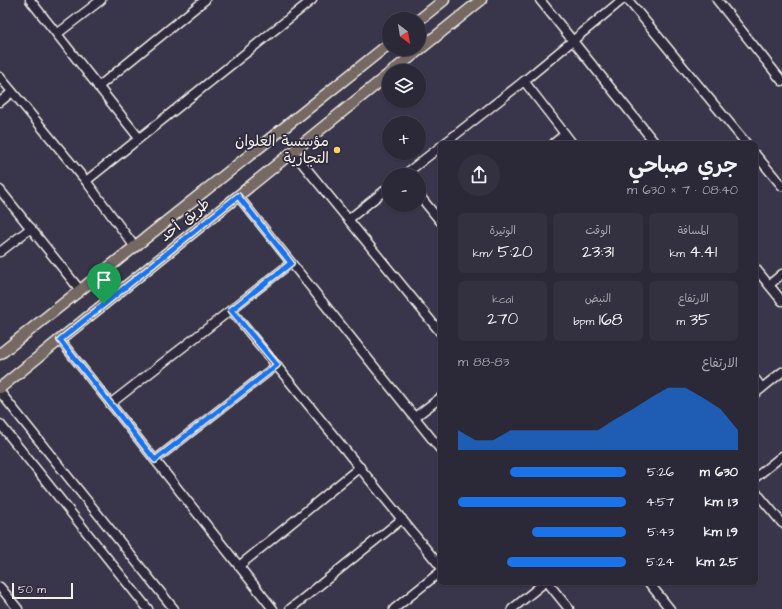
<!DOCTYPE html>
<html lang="ar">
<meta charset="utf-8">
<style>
:root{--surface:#2b2838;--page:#333040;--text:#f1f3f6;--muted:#a6a6ae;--line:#474453;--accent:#1a73e8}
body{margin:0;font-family:"Architects Daughter","Playpen Sans Arabic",sans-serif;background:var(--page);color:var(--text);direction:rtl;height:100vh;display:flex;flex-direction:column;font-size:15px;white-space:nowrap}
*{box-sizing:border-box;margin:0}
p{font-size:13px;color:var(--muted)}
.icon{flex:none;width:22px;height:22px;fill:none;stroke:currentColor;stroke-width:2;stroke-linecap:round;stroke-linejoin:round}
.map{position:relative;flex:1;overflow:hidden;direction:ltr}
.panel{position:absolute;left:438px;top:141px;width:320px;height:444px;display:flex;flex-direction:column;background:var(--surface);border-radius:6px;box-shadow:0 1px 3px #0004,0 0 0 1px var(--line);direction:rtl}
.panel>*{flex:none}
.needle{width:26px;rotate:149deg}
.buttons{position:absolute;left:382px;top:12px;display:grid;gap:8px}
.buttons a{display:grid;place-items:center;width:44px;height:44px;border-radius:50%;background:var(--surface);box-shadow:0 1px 3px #0004,0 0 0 1px var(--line);font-size:20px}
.scale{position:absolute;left:12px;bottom:10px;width:61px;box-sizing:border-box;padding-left:4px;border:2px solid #f4f1e8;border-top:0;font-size:11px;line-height:14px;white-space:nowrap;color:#f4f1e8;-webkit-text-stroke:3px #2f2a3d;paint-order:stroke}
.pin{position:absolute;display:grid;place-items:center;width:34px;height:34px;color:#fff;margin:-41px -17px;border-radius:50% 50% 50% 0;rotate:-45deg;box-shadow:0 0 4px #0007}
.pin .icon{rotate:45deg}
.round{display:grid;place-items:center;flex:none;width:42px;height:42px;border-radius:21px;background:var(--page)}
.headline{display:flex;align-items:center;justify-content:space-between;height:68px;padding:0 20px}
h1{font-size:22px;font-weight:600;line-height:30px}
.metrics{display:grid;grid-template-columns:repeat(3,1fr);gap:6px;height:68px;padding:4px 20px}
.metrics div{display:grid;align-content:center;border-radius:6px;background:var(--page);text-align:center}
.metrics b{font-size:17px;font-weight:600}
.metrics small{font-size:11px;font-weight:400}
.metrics p{font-size:11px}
.chart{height:112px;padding:8px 20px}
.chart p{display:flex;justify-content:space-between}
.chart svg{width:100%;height:72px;margin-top:4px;fill:var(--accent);opacity:.7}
ul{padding:0 20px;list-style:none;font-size:13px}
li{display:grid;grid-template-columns:64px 48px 1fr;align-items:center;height:30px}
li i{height:10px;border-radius:5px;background:var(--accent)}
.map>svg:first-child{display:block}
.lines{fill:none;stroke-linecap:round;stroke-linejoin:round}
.minor-casing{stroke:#f4f1e8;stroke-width:11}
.major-casing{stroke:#f4f1e8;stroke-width:13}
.minor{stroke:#2f2a3d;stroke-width:8}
.major{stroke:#766964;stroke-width:10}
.route-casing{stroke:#fff;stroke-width:8}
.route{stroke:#1a73e8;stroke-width:5}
.poi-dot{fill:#ffd166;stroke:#2f2a3d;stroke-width:1.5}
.labels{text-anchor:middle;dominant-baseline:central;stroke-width:3.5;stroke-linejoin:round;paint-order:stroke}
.poi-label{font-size:15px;fill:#f4f1e8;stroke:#2f2a3d;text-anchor:end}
.street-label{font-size:15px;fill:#f4f1e8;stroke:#2f2a3d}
</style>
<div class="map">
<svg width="782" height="609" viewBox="0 0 782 609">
<rect width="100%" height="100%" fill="#39364b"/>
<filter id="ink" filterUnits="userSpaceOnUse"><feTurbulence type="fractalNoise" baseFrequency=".025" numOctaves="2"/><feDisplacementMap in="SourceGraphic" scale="8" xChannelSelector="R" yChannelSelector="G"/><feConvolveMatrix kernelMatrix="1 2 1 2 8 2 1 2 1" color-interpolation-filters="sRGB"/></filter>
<g filter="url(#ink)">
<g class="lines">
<g class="minor-casing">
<g id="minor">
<path d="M30,0l109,138"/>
<path d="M540,0l115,143"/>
<path d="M628,0l118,143"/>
<path d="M717,0l65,81"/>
<path d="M57,34l44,-34"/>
<path d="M0,77l86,104 49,66"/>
<path d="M524,81l48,62"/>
<path d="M98,87l107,-87"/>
<path d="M0,102l12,-10"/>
<path d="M445,143l79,-62 98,-81"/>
<path d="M554,143l11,-9"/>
<path d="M293,152l147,180"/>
<path d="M756,155l26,31"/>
<path d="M404,175l36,-28"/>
<path d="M86,181l226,-181"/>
<path d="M0,190l80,100"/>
<path d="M419,195l21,26"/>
<path d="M238,196l202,253"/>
<path d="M349,219l40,-32"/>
<path d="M0,252l31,-24"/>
<path d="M756,269l26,32"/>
<path d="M769,285l13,-11"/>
<path d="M231,310l209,256"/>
<path d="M60,340l213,269"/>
<path d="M756,380l6,8"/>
<path d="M0,392l174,217"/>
<path d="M756,393l26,-21"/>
<path d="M110,404l181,-141"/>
<path d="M415,417l25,-19"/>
<path d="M0,424l148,185"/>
<path d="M155,460l122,-95"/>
<path d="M756,477l26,-21"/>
<path d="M756,492l26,31"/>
<path d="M239,566l121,-99"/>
<path d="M548,583l21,26"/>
<path d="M649,583l21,26"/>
<path d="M0,587l18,22"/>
<path d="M290,609l112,-90"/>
<path d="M394,609l46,-37"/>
<path d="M512,609l32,-26"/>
</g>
</g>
<g class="major-casing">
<g id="major">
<path d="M419,20l25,-20"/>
<path d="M393,71l88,-71"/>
<path d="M0,354l389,-310"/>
<path d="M0,388l389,-314"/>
</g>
</g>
<use href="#minor" class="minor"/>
<use href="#major" class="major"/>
</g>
</g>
<g class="lines" filter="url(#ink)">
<g class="route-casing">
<path id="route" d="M238,196l53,67 -60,47 46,55 -122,95 -95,-120z"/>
</g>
<use href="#route" class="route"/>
</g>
<circle class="poi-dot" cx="337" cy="150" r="4"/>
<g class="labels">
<g class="poi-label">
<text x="329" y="141">مؤسسة العلوان<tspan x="329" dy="17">التجارية</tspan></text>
</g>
<g class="street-label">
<text transform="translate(185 220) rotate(-39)">طريق أحد</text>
</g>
</g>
</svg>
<div class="buttons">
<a><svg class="needle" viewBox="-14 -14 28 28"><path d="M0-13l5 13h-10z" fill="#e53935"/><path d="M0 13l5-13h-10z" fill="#a6a6ae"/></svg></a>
<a><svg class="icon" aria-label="layers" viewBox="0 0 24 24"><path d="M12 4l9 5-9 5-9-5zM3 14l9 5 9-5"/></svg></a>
<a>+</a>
<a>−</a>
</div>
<div class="scale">50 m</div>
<div class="pin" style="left:104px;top:304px;background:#1e9e55"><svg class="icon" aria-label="arrive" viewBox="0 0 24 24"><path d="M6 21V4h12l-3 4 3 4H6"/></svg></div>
<section class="panel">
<div class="headline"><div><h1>جري صباحي</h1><p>08:40 · 7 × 630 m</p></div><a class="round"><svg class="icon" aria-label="share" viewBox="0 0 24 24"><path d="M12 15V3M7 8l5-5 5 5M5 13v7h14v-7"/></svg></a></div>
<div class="metrics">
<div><p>المسافة</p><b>4.41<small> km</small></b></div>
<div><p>الوقت</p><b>23:31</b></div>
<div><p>الوتيرة</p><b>5:20<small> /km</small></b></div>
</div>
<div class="metrics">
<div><p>الارتفاع</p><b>35<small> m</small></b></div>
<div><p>النبض</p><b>168<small> bpm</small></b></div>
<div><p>kcal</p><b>270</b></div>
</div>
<div class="chart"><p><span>الارتفاع</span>83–88 m</p>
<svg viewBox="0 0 160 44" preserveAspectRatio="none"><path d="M0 44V32L10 38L20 38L30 32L40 32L50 32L60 32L70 32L80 32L90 25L100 19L110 12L120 6L130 6L140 12L150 19L160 32V44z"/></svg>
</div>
<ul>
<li><b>630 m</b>5:26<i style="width:69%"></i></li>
<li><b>1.3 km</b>4:57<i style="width:100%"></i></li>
<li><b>1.9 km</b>5:43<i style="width:56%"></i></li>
<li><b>2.5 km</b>5:24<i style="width:71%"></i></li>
</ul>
</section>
</div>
